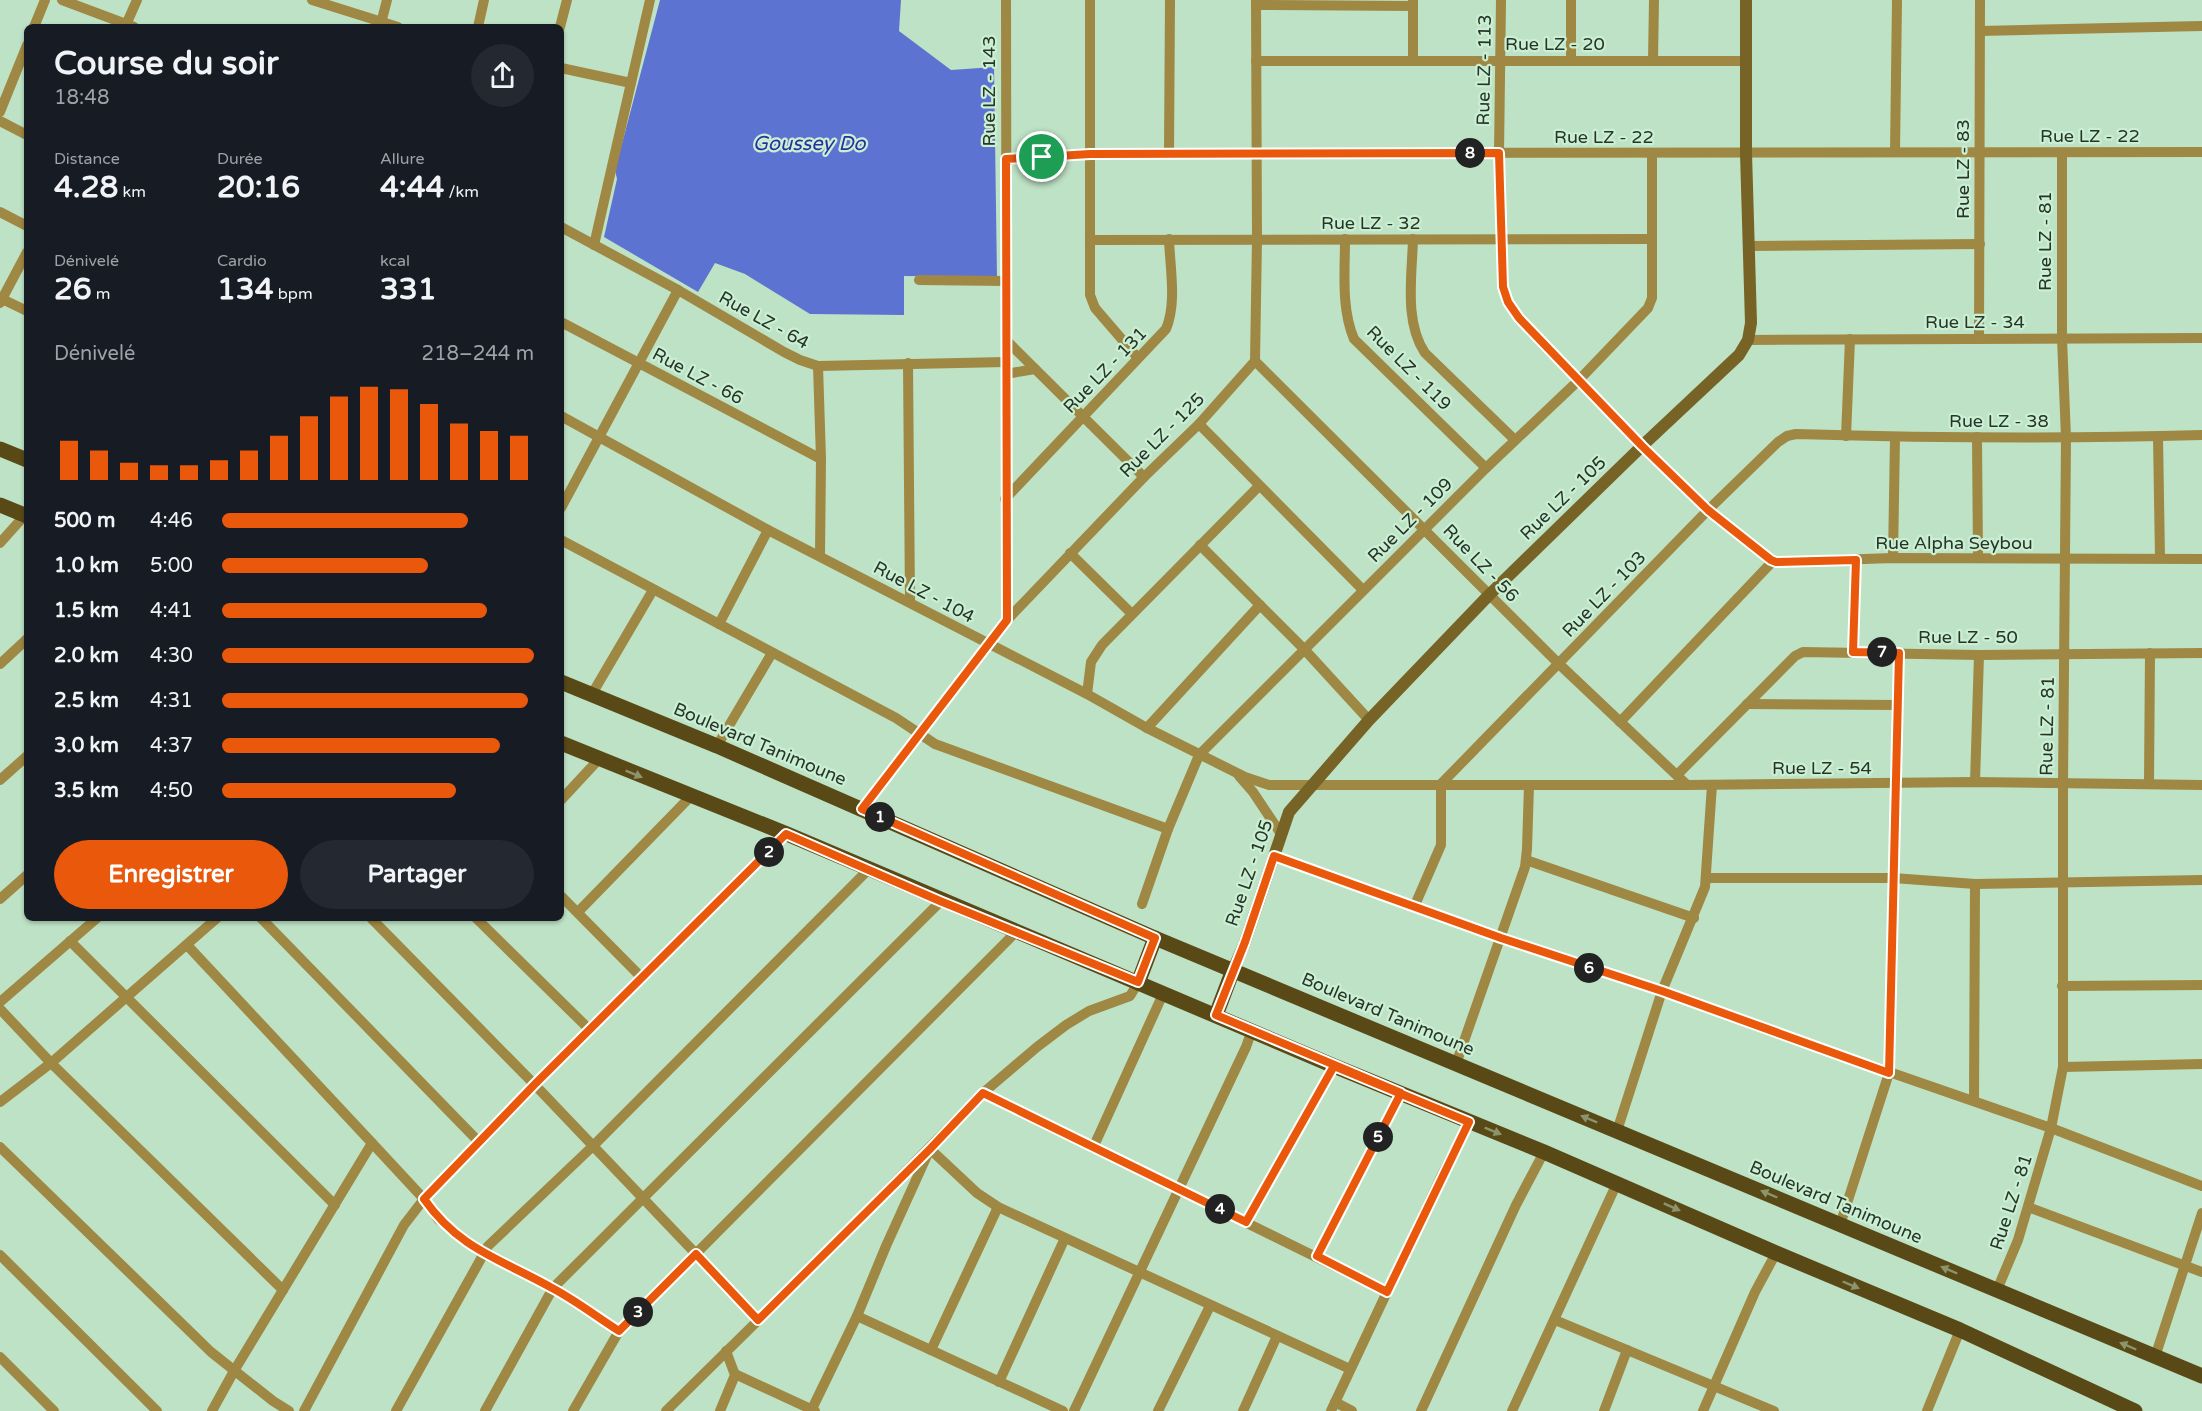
<!DOCTYPE html>
<html lang="fr">
<meta charset="utf-8">
<style>
:root{--surface:#171b24;--page:#242831;--text:#f1f3f6;--muted:#9ea1a6;--accent:#ea580c}
body{margin:0;font-family:"Varela Round",sans-serif;background:var(--page);color:var(--text);height:100vh;display:flex;flex-direction:column;font-size:22px;white-space:nowrap}
*{box-sizing:border-box;margin:0}
p{font-size:20px;color:var(--muted)}
.icon{flex:none;width:33px;height:33px;fill:none;stroke:currentColor;stroke-width:2;stroke-linecap:round;stroke-linejoin:round}
.map{position:relative;flex:1;overflow:hidden}
.drawer{position:absolute;left:24px;top:24px;width:540px;height:897px;display:flex;flex-direction:column;background:var(--surface);border-radius:9px;box-shadow:0 2px 4px #0004}
.drawer>*{flex:none}
.pin{position:absolute;display:grid;place-items:center;width:51px;height:51px;color:#fff;margin:-26px;border:3px solid #fff;border-radius:50%;box-shadow:0 2px 6px #0007}
.km{position:absolute;width:30px;height:30px;margin:-15px;border-radius:50%;background:#222;color:#fff;font-size:16px;line-height:30px;text-align:center}
.round{display:grid;place-items:center;flex:none;width:63px;height:63px;border-radius:32px;background:var(--page)}
.headline{display:flex;align-items:center;justify-content:space-between;height:102px;padding:0 30px}
h1{font-size:33px;font-weight:800;line-height:45px}
.stats{display:grid;grid-template-columns:repeat(3,1fr);gap:9px;height:102px;padding:6px 30px}
.stats div{display:grid;align-content:center}
.stats b{font-size:30px;font-weight:800}
.stats small{font-size:16px;font-weight:400}
.stats p{font-size:16px}
.chart{height:168px;padding:12px 30px}
.chart p{display:flex;justify-content:space-between}
.chart svg{width:100%;height:108px;margin-top:6px;stroke:var(--accent);stroke-width:6}
.primary-button{display:flex;gap:12px;margin-top:auto;padding:12px 30px}
.primary-button a{flex:1;height:69px;border-radius:36px;background:var(--accent);color:#fff;font-size:24px;font-weight:800;line-height:69px;text-align:center}
.primary-button a+a{background:var(--page);color:var(--text)}
ul{padding:0 30px;list-style:none;font-size:20px}
li{display:grid;grid-template-columns:96px 72px 1fr;align-items:center;height:45px}
li i{height:15px;border-radius:8px;background:var(--accent)}
.map>svg:first-child{display:block}
.water{fill:#5d73d1}
.lines{fill:none;stroke-linecap:round;stroke-linejoin:round}
.minor{stroke:#9e8843;stroke-width:10}
.secondary{stroke:#766325;stroke-width:12}
.primary{stroke:#594917;stroke-width:15}
.oneway{fill:#8c946b}
.route-casing{stroke:#fff;stroke-width:12}
.route{stroke:#ea580c;stroke-width:8}
.labels{text-anchor:middle;dominant-baseline:central;stroke-width:4.5;stroke-linejoin:round;paint-order:stroke}
.street-label{font-size:18px;fill:#263429;stroke:#cbefd2}
.water-label{font-size:20px;font-style:italic;fill:#27309f;stroke:#cbefd2}
</style>
<div class="map">
<svg width="2202" height="1411" viewBox="0 0 2202 1411">
<rect width="100%" height="100%" fill="#bee2c5"/>
<path class="water" d="M660,0h241l-2,31 52,39 43,-3 3,210 -93,-1v39l-94,-1 -65,-40 -30,-11 -17,29 -94,-55 13,-58 -2,-9z"/>
<g class="lines">
<g class="minor">
<path d="M62,0l72,27"/>
<path d="M312,0l86,27"/>
<path d="M1006,0l1,620"/>
<path d="M1090,0v295l5,13 43,50"/>
<path d="M1413,0v61"/>
<path d="M1501,0l-2,153 4,134 5,15 11,16 123,128 66,64 63,50 5,2 117,-4 309,1"/>
<path d="M1256,5l157,1"/>
<path d="M34,27l11,-27"/>
<path d="M125,27l12,-27"/>
<path d="M380,27l7,-27"/>
<path d="M478,27l6,-27"/>
<path d="M560,27l7,-27"/>
<path d="M1980,31l222,-5"/>
<path d="M1256,61h490"/>
<path d="M1571,61v-61"/>
<path d="M1653,61l1,-61"/>
<path d="M561,68l70,15"/>
<path d="M0,112l27,-67"/>
<path d="M0,121l27,14"/>
<path d="M1895,152l2,-152"/>
<path d="M1169,153l1,-153"/>
<path d="M1006,159l84,-5 79,-1 1033,-1"/>
<path d="M0,212l27,14"/>
<path d="M561,227l117,63 106,62 16,8 18,6 188,-4"/>
<path d="M1345,239c0,33 -4,69 9,100l132,129"/>
<path d="M1413,239c-1,37 -9,83 12,114l90,87"/>
<path d="M1090,240l562,-1"/>
<path d="M594,245l56,-245"/>
<path d="M1749,246l231,-2"/>
<path d="M919,280l88,1"/>
<path d="M0,298l27,13"/>
<path d="M0,303l27,-51"/>
<path d="M561,322l260,137"/>
<path d="M1979,339l1,-339"/>
<path d="M1748,340l454,-2"/>
<path d="M1007,341l137,136"/>
<path d="M1255,361l304,303 128,121"/>
<path d="M908,363l2,239"/>
<path d="M818,366l3,93 -1,96"/>
<path d="M1006,374l29,-5"/>
<path d="M561,416l207,114 319,164 60,34 98,49 24,8h418l288,-3 227,3"/>
<path d="M1199,424l164,166"/>
<path d="M1846,436l4,-97"/>
<path d="M2158,436l2,122"/>
<path d="M1977,437l1,121"/>
<path d="M1005,499l161,-170c11,-26 4,-61 3,-90"/>
<path d="M561,508l117,-218"/>
<path d="M561,540l335,178 39,26 233,85"/>
<path d="M0,543l25,-28"/>
<path d="M1200,545l104,104 65,71"/>
<path d="M1070,553l62,61"/>
<path d="M1893,558l2,-120"/>
<path d="M719,624l49,-94"/>
<path d="M1853,652l3,-92"/>
<path d="M0,664l27,-25"/>
<path d="M592,694l61,-104"/>
<path d="M1087,694l4,-32 11,-17 157,-159"/>
<path d="M1747,704l150,1"/>
<path d="M1620,722l153,-161"/>
<path d="M1147,728l113,-123"/>
<path d="M717,746l55,-93"/>
<path d="M1677,775l118,-119 8,-4 176,3 223,-2"/>
<path d="M1239,776l14,16 28,42"/>
<path d="M0,780l27,-24"/>
<path d="M1975,782l4,-127"/>
<path d="M1441,784l267,-274 70,-68 9,-6 9,-2c136,4 271,5 406,1"/>
<path d="M2149,784l1,-131"/>
<path d="M561,800l38,-41"/>
<path d="M862,809l145,-189 137,-143 55,-53 56,-63 2,-122 -1,-239"/>
<path d="M1273,856l228,82 161,53 109,40 280,97 151,58"/>
<path d="M1526,860l168,58"/>
<path d="M1707,878h186l82,6 227,-4"/>
<path d="M561,896l81,82"/>
<path d="M0,899l27,-24"/>
<path d="M1142,904l26,-75 29,-69 6,-9 283,-283 93,-88 69,-72 4,-10v-145"/>
<path d="M1415,905l26,-60v-61"/>
<path d="M578,912l112,-115"/>
<path d="M261,918l218,224"/>
<path d="M371,918l164,167 223,234"/>
<path d="M476,918l114,112"/>
<path d="M70,941l265,264"/>
<path d="M187,945l185,198 52,56 14,20 44,34 71,35 66,43"/>
<path d="M2062,986l140,-1"/>
<path d="M0,1002l97,-84"/>
<path d="M0,1009l51,54 232,227"/>
<path d="M1456,1064l69,-197 2,-18 2,-64"/>
<path d="M2063,1067l139,-3"/>
<path d="M983,1093l404,199"/>
<path d="M1974,1101l1,-217"/>
<path d="M0,1102l51,-39 166,-145"/>
<path d="M1617,1131l45,-140 43,-104 7,-102"/>
<path d="M0,1147l211,205 62,49 16,10"/>
<path d="M1093,1148l70,-154"/>
<path d="M2028,1207l174,65"/>
<path d="M1246,1222l88,-156"/>
<path d="M1840,1225l49,-152 10,-420"/>
<path d="M0,1255l157,156"/>
<path d="M1317,1256l84,-163"/>
<path d="M1997,1290l21,-50 33,-112 12,-61v-283l3,-346 -4,-100v-185"/>
<path d="M857,1316l206,95"/>
<path d="M1555,1320l219,91"/>
<path d="M931,1350l67,-143"/>
<path d="M0,1357l54,54"/>
<path d="M2155,1357l47,-144"/>
<path d="M735,1374l80,37"/>
<path d="M999,1382l66,-144"/>
<path d="M1335,1402l17,9"/>
<path d="M212,1411l22,-40 138,-228"/>
<path d="M304,1411l100,-186 20,-26 111,-114 252,-251"/>
<path d="M396,1411l92,-165 106,-101 275,-276"/>
<path d="M485,1411l68,-123 388,-387"/>
<path d="M573,1411l46,-80 397,-399"/>
<path d="M666,1411l130,-128 187,-190 54,-46 29,-22 23,-14 41,-15 8,-13"/>
<path d="M720,1411l15,-36 -9,-24"/>
<path d="M811,1411l46,-95 29,-70 44,-97 47,44 21,14 352,162"/>
<path d="M1074,1411l172,-364 6,-17"/>
<path d="M1158,1411l52,-105"/>
<path d="M1243,1411l34,-75"/>
<path d="M1331,1411l111,-236 27,-53"/>
<path d="M1421,1411l95,-206 28,-53"/>
<path d="M1512,1411l105,-228"/>
<path d="M1604,1411l23,-61"/>
<path d="M1703,1411l52,-119 21,-39"/>
<path d="M1927,1411l33,-81"/>
</g>
<path class="secondary" d="M1233,970l12,-28 44,-130 80,-92 120,-125 153,-149 97,-91 9,-15 3,-17 -5,-170v-153"/>
<g class="primary">
<path d="M0,449l27,11"/>
<path d="M0,505l27,11"/>
<path d="M561,682l156,64 438,192 1047,438"/>
<path d="M561,743l226,91 547,232 210,86 232,101 184,77 175,81"/>
<path d="M1138,983l17,-45"/>
<path d="M1216,1015l17,-45"/>
</g>
</g>
<defs><path id="oneway-solid" d="M-6-.8H1V-3.2L6.5 0L1 3.2V.8H-6Z" transform="scale(1.5)"/></defs>
<g class="oneway">
<use href="#oneway-solid" transform="translate(634 774) rotate(22)"/>
<use href="#oneway-solid" transform="translate(1589 1119) rotate(-157)"/>
<use href="#oneway-solid" transform="translate(1493 1131) rotate(22)"/>
<use href="#oneway-solid" transform="translate(1769 1194) rotate(-157)"/>
<use href="#oneway-solid" transform="translate(1672 1207) rotate(24)"/>
<use href="#oneway-solid" transform="translate(1949 1270) rotate(-157)"/>
<use href="#oneway-solid" transform="translate(1851 1285) rotate(23)"/>
<use href="#oneway-solid" transform="translate(2128 1346) rotate(-157)"/>
</g>
<g class="lines">
<g class="route-casing">
<path id="route" d="M1042,157l-36,2 1,461 -145,189 293,129 -17,44 -198,-81 -154,-67 -251,250 -111,115c36,51 77,60 128,89 23,12 45,29 67,43l77,-77 62,66 172,-171 53,-56 263,129 88,-156 135,56 -82,170 -70,-36 84,-163 -185,-78 29,-73 29,-86 227,82 161,53 227,82 10,-420 -46,-1 3,-92 -80,2 -5,-2 -63,-50 -66,-64 -123,-128 -11,-16 -5,-15 -4,-134 -409,1 -48,3"/>
</g>
<use href="#route" class="route"/>
</g>
<g class="labels">
<g class="street-label">
<text x="1555" y="44">Rue LZ - 20</text>
<text transform="translate(1484 70) rotate(-89)">Rue LZ - 113</text>
<text transform="translate(989 91) rotate(-90)">Rue LZ - 143</text>
<text x="2090" y="136">Rue LZ - 22</text>
<text x="1604" y="137">Rue LZ - 22</text>
<text transform="translate(1963 169) rotate(-90)">Rue LZ - 83</text>
<text x="1371" y="223">Rue LZ - 32</text>
<text transform="translate(2045 241) rotate(-90)">Rue LZ - 81</text>
<text transform="translate(764 320) rotate(29)">Rue LZ - 64</text>
<text x="1975" y="322">Rue LZ - 34</text>
<text transform="translate(1409 368) rotate(45)">Rue LZ - 119</text>
<text transform="translate(1105 370) rotate(-46)">Rue LZ - 131</text>
<text transform="translate(698 376) rotate(28)">Rue LZ - 66</text>
<text x="1999" y="421">Rue LZ - 38</text>
<text transform="translate(1162 435) rotate(-45)">Rue LZ - 125</text>
<text transform="translate(1563 498) rotate(-44)">Rue LZ - 105</text>
<text transform="translate(1410 520) rotate(-45)">Rue LZ - 109</text>
<text x="1954" y="543">Rue Alpha Seybou</text>
<text transform="translate(1481 563) rotate(46)">Rue LZ - 56</text>
<text transform="translate(924 592) rotate(28)">Rue LZ - 104</text>
<text transform="translate(1604 594) rotate(-46)">Rue LZ - 103</text>
<text x="1968" y="637">Rue LZ - 50</text>
<text transform="translate(2047 726) rotate(-89)">Rue LZ - 81</text>
<text transform="translate(760 744) rotate(23)">Boulevard Tanimoune</text>
<text x="1822" y="768">Rue LZ - 54</text>
<text transform="translate(1249 873) rotate(-71)">Rue LZ - 105</text>
<text transform="translate(1388 1014) rotate(23)">Boulevard Tanimoune</text>
<text transform="translate(1836 1202) rotate(23)">Boulevard Tanimoune</text>
<text transform="translate(2011 1202) rotate(-72)">Rue LZ - 81</text>
</g>
<g class="water-label">
<text x="809" y="144">Goussey Do</text>
</g>
</g>
</svg>
<div class="pin" style="left:1042px;top:157px;background:#1e9e55"><svg class="icon" aria-label="arrive" viewBox="0 0 24 24"><path d="M6 21V4h12l-3 4 3 4H6"/></svg></div>
<b class="km" style="left:880px;top:817px">1</b>
<b class="km" style="left:769px;top:852px">2</b>
<b class="km" style="left:638px;top:1312px">3</b>
<b class="km" style="left:1220px;top:1209px">4</b>
<b class="km" style="left:1378px;top:1137px">5</b>
<b class="km" style="left:1589px;top:968px">6</b>
<b class="km" style="left:1882px;top:652px">7</b>
<b class="km" style="left:1470px;top:153px">8</b>
<section class="drawer">
<div class="headline"><div><h1>Course du soir</h1><p>18:48</p></div><a class="round"><svg class="icon" aria-label="share" viewBox="0 0 24 24"><path d="M12 15V3M7 8l5-5 5 5M5 13v7h14v-7"/></svg></a></div>
<div class="stats">
<div><p>Distance</p><b>4.28<small> km</small></b></div>
<div><p>Durée</p><b>20:16</b></div>
<div><p>Allure</p><b>4:44<small> /km</small></b></div>
</div>
<div class="stats">
<div><p>Dénivelé</p><b>26<small> m</small></b></div>
<div><p>Cardio</p><b>134<small> bpm</small></b></div>
<div><p>kcal</p><b>331</b></div>
</div>
<div class="chart"><p><span>Dénivelé</span>218–244 m</p>
<svg viewBox="0 0 160 44" preserveAspectRatio="none"><path d="M5 44V28M15 44V32M25 44V37M35 44V38M45 44V38M55 44V36M65 44V32M75 44V26M85 44V18M95 44V10M105 44V6M115 44V7M125 44V13M135 44V21M145 44V24M155 44V26"/></svg>
</div>
<ul>
<li><b>500 m</b>4:46<i style="width:79%"></i></li>
<li><b>1.0 km</b>5:00<i style="width:66%"></i></li>
<li><b>1.5 km</b>4:41<i style="width:85%"></i></li>
<li><b>2.0 km</b>4:30<i style="width:100%"></i></li>
<li><b>2.5 km</b>4:31<i style="width:98%"></i></li>
<li><b>3.0 km</b>4:37<i style="width:89%"></i></li>
<li><b>3.5 km</b>4:50<i style="width:75%"></i></li>
</ul>
<div class="primary-button"><a>Enregistrer</a><a>Partager</a></div>
</section>
</div>
